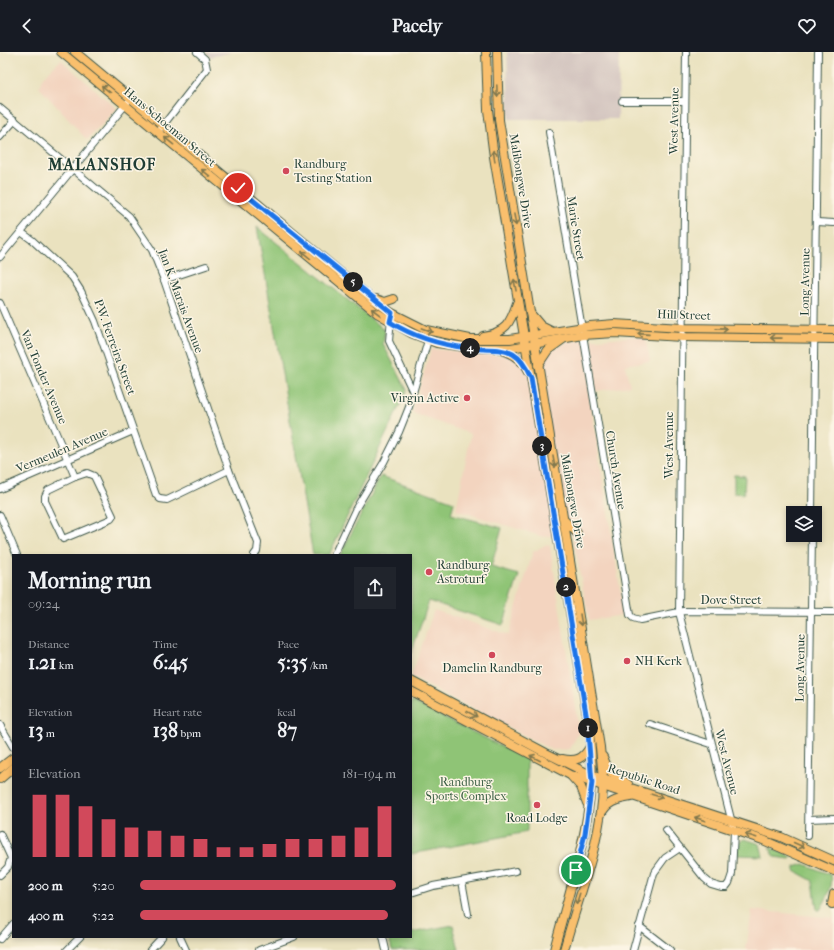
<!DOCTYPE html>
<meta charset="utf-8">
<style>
:root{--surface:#171b24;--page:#20242c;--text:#f1f3f6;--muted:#9ea1a6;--accent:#d1495b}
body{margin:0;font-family:"IM FELL French Canon",serif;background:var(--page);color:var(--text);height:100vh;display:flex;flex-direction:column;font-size:15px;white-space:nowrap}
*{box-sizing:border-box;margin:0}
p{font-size:13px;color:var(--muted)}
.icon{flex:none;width:22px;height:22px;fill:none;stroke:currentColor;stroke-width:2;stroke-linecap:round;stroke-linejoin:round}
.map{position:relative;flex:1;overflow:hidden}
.details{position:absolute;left:12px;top:502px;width:400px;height:384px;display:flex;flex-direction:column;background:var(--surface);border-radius:0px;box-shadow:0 2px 6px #0003}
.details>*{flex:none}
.buttons{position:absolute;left:786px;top:454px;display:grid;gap:8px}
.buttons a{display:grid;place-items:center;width:36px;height:36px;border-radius:0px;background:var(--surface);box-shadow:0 2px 6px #0003;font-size:20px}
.pin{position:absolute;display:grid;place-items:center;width:34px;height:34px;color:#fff;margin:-17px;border:2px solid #fff;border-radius:50%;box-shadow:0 1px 4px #0007}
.km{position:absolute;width:20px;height:20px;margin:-10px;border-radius:50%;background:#222;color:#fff;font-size:11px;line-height:20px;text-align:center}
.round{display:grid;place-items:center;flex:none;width:42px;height:42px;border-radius:0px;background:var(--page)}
.head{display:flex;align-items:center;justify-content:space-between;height:68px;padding:0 16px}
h1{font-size:22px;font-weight:700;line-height:30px}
.metrics{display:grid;grid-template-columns:repeat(3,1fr);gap:6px;height:68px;padding:4px 16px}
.metrics div{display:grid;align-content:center}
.metrics b{font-size:20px;font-weight:700}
.metrics small{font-size:11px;font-weight:400}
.metrics p{font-size:11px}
.chart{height:112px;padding:8px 16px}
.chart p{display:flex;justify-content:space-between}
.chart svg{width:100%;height:72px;margin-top:4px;stroke:var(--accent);stroke-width:6}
ul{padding:0 16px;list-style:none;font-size:13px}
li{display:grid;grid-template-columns:64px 48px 1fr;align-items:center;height:30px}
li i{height:10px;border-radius:5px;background:var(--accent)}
header{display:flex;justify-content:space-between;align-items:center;height:52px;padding:0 16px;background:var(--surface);font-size:18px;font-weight:700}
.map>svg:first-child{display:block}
.built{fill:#f3d4bf}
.industrial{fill:#cfc0bb}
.green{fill:#8fc476;stroke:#578055}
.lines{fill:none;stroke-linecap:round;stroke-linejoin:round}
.minor-casing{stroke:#3d5649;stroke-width:8}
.major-casing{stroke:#3d5649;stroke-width:10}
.minor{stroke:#fff;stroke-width:6}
.major{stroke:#f9bf6d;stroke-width:8}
.oneway{stroke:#81784e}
.route-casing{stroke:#fff;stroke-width:8}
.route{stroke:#1a73e8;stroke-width:5}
.poi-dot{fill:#d1495b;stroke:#fcf5e5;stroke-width:1.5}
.labels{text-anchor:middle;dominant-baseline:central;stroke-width:3;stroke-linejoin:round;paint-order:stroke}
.street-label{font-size:12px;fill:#1f3d34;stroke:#fcf5e5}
.poi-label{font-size:12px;fill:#1f3d34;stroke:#fcf5e5;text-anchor:start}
.park-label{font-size:12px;fill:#3b5f44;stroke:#fcf5e5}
.district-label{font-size:16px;font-weight:bold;letter-spacing:1px;fill:#1f3d34;stroke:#fcf5e5}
</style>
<header><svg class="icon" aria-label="back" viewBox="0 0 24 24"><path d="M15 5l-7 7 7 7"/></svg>Pacely<svg class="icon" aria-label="heart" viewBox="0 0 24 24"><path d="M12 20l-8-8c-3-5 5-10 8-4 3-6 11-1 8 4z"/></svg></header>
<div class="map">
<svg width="834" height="898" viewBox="0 0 834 898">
<rect width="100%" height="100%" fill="#fcf5e5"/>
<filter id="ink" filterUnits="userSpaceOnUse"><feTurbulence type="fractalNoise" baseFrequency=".025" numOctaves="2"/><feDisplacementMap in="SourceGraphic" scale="8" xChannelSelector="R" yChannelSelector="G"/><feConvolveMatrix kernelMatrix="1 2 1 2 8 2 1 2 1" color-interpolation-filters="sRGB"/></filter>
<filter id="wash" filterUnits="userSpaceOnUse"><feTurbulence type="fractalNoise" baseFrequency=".012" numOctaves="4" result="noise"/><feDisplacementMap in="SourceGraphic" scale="16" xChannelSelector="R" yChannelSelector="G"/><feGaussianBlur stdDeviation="0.9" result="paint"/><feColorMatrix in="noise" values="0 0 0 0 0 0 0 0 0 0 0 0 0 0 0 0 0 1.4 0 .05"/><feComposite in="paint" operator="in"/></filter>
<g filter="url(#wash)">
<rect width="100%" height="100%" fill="#eae2bf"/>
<g class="built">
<path d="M61,8l56,49 -30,31 -48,-53 4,-10z"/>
<path d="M645,284l5,25 -25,4 5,21 -41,6 35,223 -35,5 -17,-88 -28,5 -88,-27 15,-76 -59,-21 19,-64 70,6 56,-7 11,-7z"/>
<path d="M545,493l5,1 29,186 -9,17 -18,1 -141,-73 23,-67 74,25 25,-83z"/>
<path d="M752,858l82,8v32h-88z"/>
</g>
<g class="industrial">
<path d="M205,0h27l-21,5z"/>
<path d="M507,0h112l-1,67h-109z"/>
</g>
<g class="green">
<path d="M257,175l128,103 -2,14 24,46 -78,165h-16z"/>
<path d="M734,423l11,1 -1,18 -10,-1z"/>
<path d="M381,424l73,26 -3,12 51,14 -11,39 28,8 -16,50 -74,-24 -18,52v-98h-71z"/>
<path d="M411,649l116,58v73l-116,22z"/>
<path d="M745,787l15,5 3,12 -26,-1 1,-12z"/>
<path d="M769,795l23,10 -2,2 -15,-2z"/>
<path d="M804,812l27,11c3,12 -6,26 -11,35h-3l-4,-29 -18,-10v-4z"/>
<path d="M453,873l6,25h-67l-3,-13h22v-4z"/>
</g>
</g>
<g filter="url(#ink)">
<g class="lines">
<g class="minor-casing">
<g id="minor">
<path d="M622,49h63"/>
<path d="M0,56l129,108 23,34 12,30 65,190 29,73 -1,8 -3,4"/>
<path d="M161,76l46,-59 -2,-10 -8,-7"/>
<path d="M549,80l81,483 3,3 7,2 44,-9 150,1"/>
<path d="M0,85l15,-17"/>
<path d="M817,170l17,1"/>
<path d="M21,180l11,8 40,37 9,14 14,30 61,174 4,4 7,1 62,-30"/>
<path d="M0,205l127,-154"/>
<path d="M164,228l42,-14"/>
<path d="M0,251l75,174"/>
<path d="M391,266l-2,23 24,51"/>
<path d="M87,421l7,3 19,40 -2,3 -48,20 -18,-38v-5l3,-6 27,-13z"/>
<path d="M0,437l133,-58"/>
<path d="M812,461l6,-461"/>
<path d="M0,463l17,40"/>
<path d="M334,503l22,-47 28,-46 15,-30 10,-25 19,-67"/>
<path d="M650,672l61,20"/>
<path d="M0,673l13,22"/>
<path d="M809,767l25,-1"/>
<path d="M666,778l38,48 7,6 10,3h5l3,-4 3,-9 2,-43 -55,-219 7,-560"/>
<path d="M0,782l11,24 -3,9 -8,8"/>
<path d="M808,784l4,-301"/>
<path d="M462,829l6,33"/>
<path d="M411,841l22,-7 83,-15"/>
<path d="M639,874l31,24"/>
<path d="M180,885l6,13"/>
<path d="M383,885l3,13"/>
<path d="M0,887l13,-15"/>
<path d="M67,898l13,-13"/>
<path d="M150,898l12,-13"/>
<path d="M259,898l35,-13"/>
<path d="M633,898l21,-77 11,-15 15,-10"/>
</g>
</g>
<g class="major-casing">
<g id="major">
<path d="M61,0l316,261 34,20 26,10 35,5h39l72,-13 32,-2 67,4 152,2"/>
<path d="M75,0l296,246 21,15 34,17 44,9h40l80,-13 24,-2 69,4 151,2"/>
<path d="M486,0l2,58 6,47 88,526c5,33 12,68 9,101 -4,57 -23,111 -37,166"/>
<path d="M497,0l2,68 101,627c1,13 3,26 3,39 -1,56 -25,111 -39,164"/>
<path d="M376,247l9,3 9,-3"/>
<path d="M530,261l11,13 12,6"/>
<path d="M483,284c23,-4 27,-12 34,-33"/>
<path d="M501,298c13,4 21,10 27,22"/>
<path d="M538,313l10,-15 14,-10"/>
<path d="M565,469l12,12"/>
<path d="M411,629l135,72 45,22 190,62 53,24"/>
<path d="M411,639l159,84 193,65 71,31"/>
<path d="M603,705l6,14 19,13"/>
<path d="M562,707c14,3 21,0 28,-12"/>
<path d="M0,716l13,-10"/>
<path d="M572,725l9,10 6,16"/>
<path d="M0,727l13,-11"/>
<path d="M600,764c6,-14 17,-17 31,-19"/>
<path d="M832,852l2,-10"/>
</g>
</g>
<use href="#minor" class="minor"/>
<use href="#major" class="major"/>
</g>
<defs><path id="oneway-shaft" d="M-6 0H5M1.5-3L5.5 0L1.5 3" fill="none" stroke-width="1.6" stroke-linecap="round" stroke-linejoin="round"/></defs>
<g class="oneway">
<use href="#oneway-shaft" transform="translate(106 37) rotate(-140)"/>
<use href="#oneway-shaft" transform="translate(497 39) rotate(88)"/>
<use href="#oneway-shaft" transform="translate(169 89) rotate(-141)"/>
<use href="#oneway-shaft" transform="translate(494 104) rotate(-99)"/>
<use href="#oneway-shaft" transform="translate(206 121) rotate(-140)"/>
<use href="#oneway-shaft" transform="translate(515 168) rotate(80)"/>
<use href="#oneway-shaft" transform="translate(306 203) rotate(-140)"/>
<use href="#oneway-shaft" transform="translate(515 233) rotate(-100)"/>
<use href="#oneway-shaft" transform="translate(376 260) rotate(-143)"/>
<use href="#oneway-shaft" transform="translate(722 277) rotate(1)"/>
<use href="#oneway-shaft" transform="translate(427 278) rotate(20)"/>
<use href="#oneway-shaft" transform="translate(643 282) rotate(-176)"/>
<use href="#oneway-shaft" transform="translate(776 286) rotate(-179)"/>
<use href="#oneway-shaft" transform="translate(554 410) rotate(80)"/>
<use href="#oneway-shaft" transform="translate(581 568) rotate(81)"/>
<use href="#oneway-shaft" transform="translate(472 662) rotate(28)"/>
<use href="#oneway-shaft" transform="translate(535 706) rotate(-153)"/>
<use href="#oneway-shaft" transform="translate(657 744) rotate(18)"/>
<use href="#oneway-shaft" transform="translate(700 767) rotate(-161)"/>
<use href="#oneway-shaft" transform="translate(751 784) rotate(-162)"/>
<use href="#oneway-shaft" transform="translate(799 793) rotate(24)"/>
<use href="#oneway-shaft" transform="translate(578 847) rotate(107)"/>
</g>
</g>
<g class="lines" filter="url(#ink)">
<g class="route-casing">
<path id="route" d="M238,136l154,125 -2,9c24,15 50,23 78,26 15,2 31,-1 45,6 9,5 14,15 18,24l56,342 5,63 -7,51 -9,36"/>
</g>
<use href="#route" class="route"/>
</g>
<g class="poi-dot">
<circle cx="286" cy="119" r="4"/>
<circle cx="467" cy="346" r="4"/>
<circle cx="429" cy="520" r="4"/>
<circle cx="492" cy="603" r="4"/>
<circle cx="627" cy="609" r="4"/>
<circle cx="537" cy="753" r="4"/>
</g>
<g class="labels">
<g class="street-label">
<text transform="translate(674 69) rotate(-89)">West Avenue</text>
<text transform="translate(170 75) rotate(40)">Hans Schoeman Street</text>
<text transform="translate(521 129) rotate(81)">Malibongwe Drive</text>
<text transform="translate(576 176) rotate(81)">Marie Street</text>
<text transform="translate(805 230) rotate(-89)">Long Avenue</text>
<text transform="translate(181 249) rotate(70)">Jan K. Marais Avenue</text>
<text transform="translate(684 263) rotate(2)">Hill Street</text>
<text transform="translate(115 295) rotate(70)">P.W. Ferreira Street</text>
<text transform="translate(44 325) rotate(67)">Van Tonder Avenue</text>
<text transform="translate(669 393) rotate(-90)">West Avenue</text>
<text transform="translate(62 398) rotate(-23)">Vermeulen Avenue</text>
<text transform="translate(616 418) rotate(81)">Church Avenue</text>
<text transform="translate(573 449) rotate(80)">Malibongwe Drive</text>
<text x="731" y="548">Dove Street</text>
<text transform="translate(800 616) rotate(-89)">Long Avenue</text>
<text transform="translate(727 710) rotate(76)">West Avenue</text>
<text transform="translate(644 727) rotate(18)">Republic Road</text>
</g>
<g class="poi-label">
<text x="294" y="112">Randburg<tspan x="294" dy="14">Testing Station</tspan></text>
<text x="459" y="346" text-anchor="end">Virgin Active</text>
<text x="437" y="513">Randburg<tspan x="437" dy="14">Astroturf</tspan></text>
<text x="635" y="609">NH Kerk</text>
<text x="492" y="616" text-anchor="middle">Damelin Randburg</text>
<text x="537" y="766" text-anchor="middle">Road Lodge</text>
</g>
<g class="park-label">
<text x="466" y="730">Randburg<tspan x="466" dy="14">Sports Complex</tspan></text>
</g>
<g class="district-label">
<text x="102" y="112">MALANSHOF</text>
</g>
</g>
</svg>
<div class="buttons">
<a><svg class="icon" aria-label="layers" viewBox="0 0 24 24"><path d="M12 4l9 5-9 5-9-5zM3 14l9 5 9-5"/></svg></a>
</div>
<div class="pin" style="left:576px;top:818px;background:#1e9e55"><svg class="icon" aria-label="arrive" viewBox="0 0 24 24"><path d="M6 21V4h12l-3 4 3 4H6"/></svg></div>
<div class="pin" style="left:238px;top:136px;background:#d93025"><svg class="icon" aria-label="check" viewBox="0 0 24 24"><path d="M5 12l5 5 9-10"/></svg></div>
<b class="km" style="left:588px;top:676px">1</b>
<b class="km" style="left:566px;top:535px">2</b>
<b class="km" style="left:542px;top:394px">3</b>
<b class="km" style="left:470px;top:296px">4</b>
<b class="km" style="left:353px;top:230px">5</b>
<section class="details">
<div class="head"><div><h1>Morning run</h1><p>09:24</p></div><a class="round"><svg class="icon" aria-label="share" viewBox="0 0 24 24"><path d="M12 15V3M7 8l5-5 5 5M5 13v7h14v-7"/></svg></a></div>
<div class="metrics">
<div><p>Distance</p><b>1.21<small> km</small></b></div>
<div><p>Time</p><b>6:45</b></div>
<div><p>Pace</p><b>5:35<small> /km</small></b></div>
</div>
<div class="metrics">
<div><p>Elevation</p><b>13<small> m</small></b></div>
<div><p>Heart rate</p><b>138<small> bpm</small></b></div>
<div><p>kcal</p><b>87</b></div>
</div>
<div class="chart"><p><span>Elevation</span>181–194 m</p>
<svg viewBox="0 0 160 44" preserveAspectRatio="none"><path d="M5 44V6M15 44V6M25 44V13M35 44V21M45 44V26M55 44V28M65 44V31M75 44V33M85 44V38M95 44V38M105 44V36M115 44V33M125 44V33M135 44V31M145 44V26M155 44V13"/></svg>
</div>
<ul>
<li><b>200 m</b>5:20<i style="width:100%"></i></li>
<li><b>400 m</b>5:22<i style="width:97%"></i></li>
</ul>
</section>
</div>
